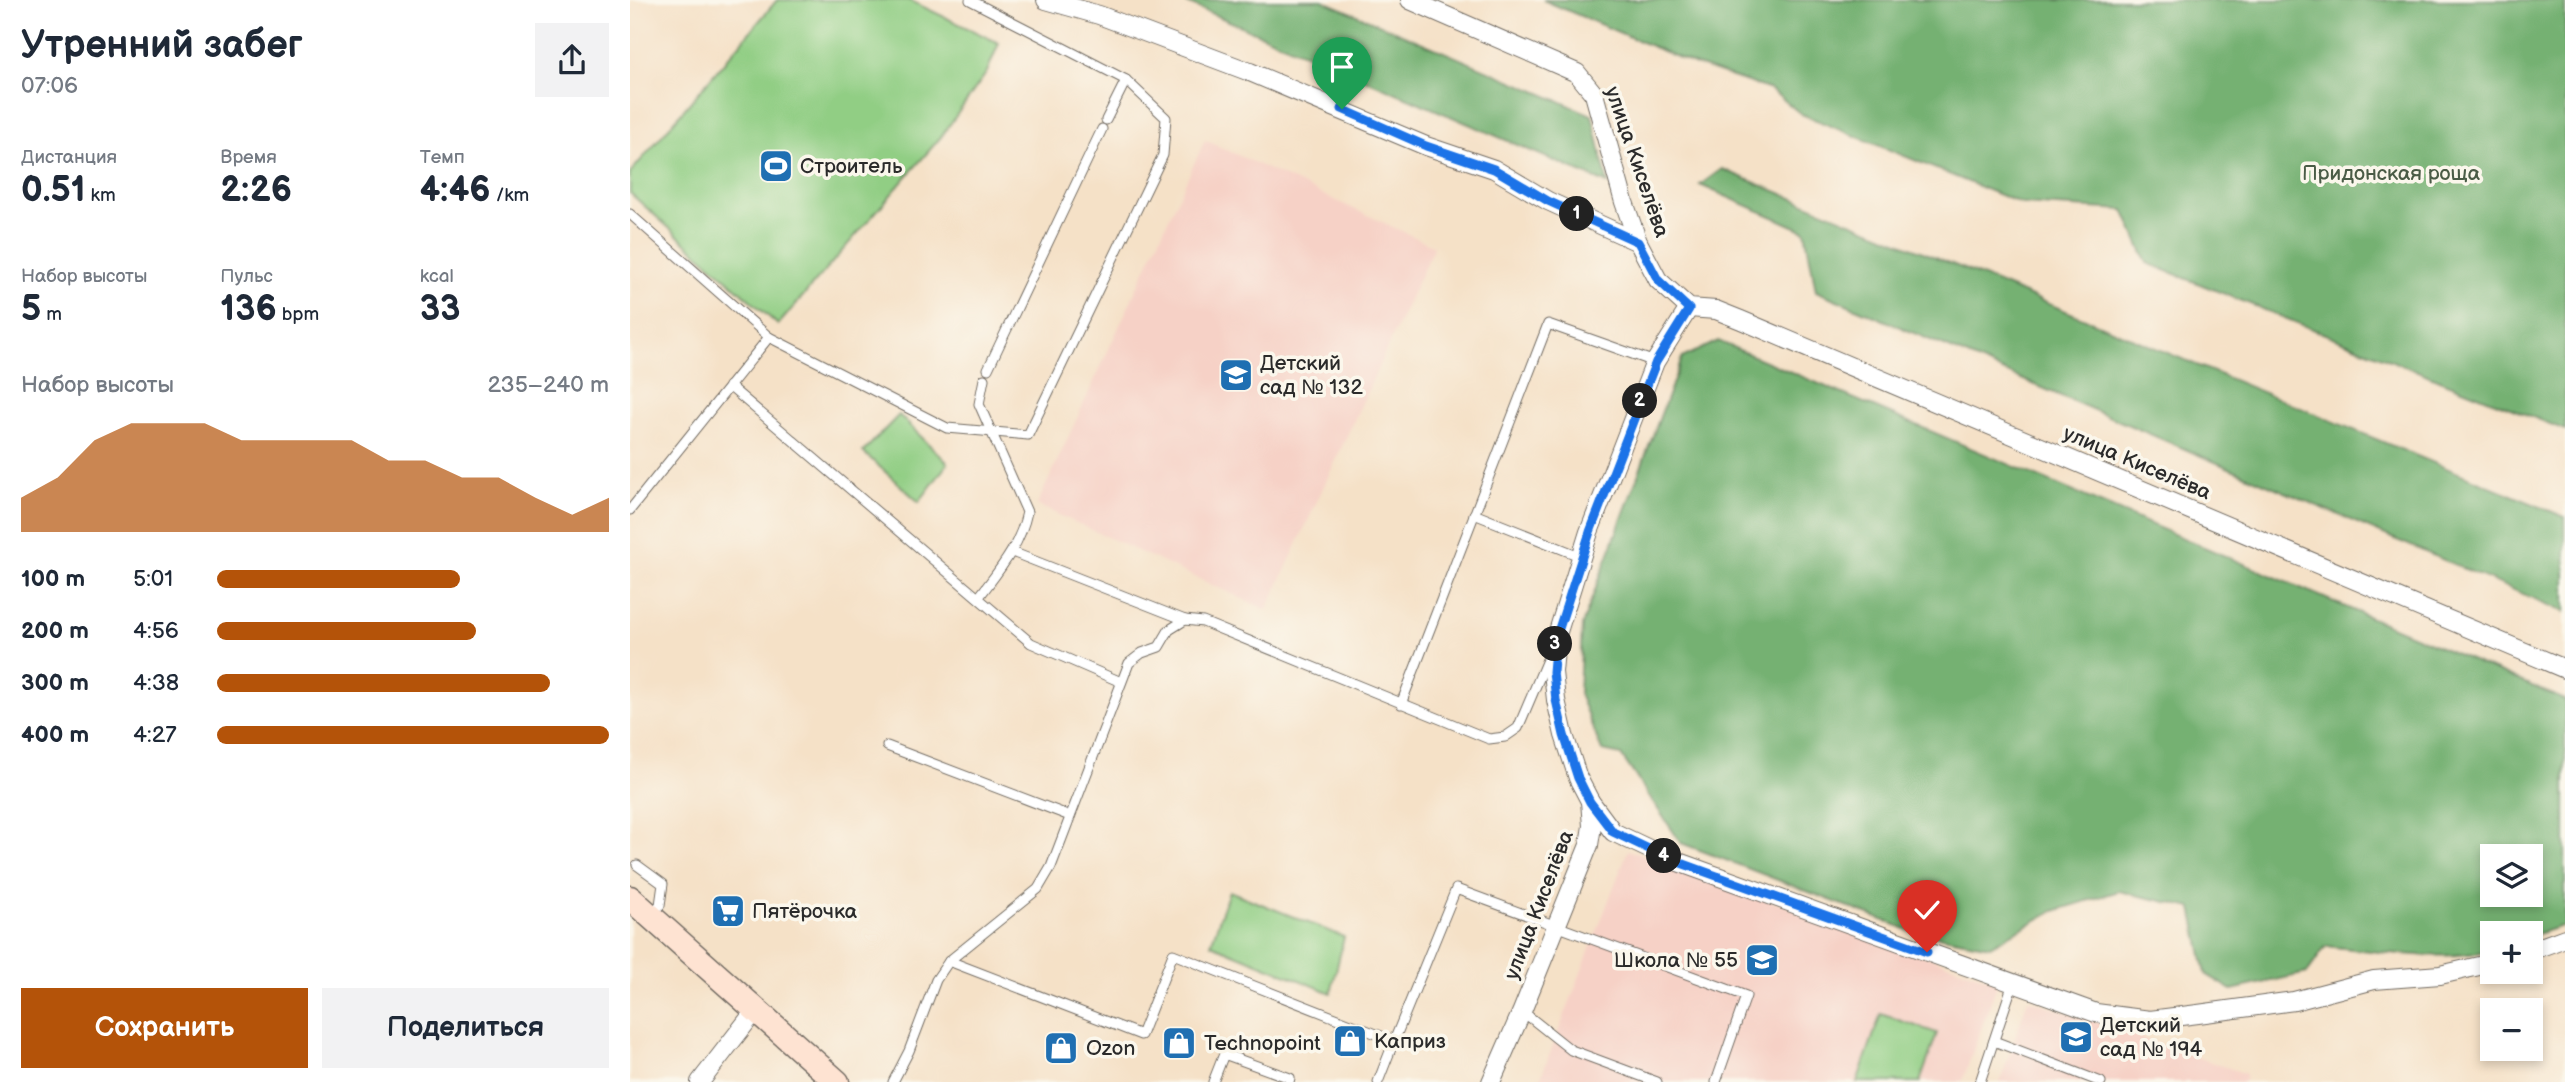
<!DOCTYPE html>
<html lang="ru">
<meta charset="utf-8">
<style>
:root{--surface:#fff;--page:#f2f2f3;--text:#1f2937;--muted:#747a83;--accent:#b45309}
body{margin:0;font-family:"Balsamiq Sans",sans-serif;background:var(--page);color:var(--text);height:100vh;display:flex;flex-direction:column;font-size:26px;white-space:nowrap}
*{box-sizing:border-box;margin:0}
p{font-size:23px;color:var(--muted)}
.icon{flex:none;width:38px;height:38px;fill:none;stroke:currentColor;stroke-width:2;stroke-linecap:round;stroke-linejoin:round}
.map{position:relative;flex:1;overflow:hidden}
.sheet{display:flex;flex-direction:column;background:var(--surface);width:630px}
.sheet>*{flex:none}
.controls{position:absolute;left:1850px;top:844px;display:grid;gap:14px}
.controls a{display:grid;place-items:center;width:63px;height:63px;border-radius:0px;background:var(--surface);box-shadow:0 4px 10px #0003;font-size:35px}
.pin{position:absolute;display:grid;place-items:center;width:60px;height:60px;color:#fff;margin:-72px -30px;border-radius:50% 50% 50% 0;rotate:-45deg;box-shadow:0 0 7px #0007}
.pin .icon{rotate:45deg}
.km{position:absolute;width:35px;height:35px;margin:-18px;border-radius:50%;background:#222;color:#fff;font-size:19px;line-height:35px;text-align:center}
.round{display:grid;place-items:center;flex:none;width:74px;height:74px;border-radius:0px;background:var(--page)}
.headline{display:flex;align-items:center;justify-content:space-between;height:119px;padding:0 21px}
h1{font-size:38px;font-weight:700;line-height:52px}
.metrics{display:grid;grid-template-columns:repeat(3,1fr);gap:10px;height:119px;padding:7px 21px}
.metrics div{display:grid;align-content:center}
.metrics b{font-size:35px;font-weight:700}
.metrics small{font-size:19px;font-weight:400}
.metrics p{font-size:19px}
.chart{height:196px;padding:14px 21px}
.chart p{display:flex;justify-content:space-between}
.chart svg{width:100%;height:126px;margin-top:7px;fill:var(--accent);opacity:.7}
.action{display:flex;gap:14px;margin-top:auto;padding:14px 21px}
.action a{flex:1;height:80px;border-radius:0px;background:var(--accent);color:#fff;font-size:28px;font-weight:700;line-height:80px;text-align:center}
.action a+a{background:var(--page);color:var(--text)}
ul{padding:0 21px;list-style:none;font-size:23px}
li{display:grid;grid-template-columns:112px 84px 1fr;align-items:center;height:52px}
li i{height:18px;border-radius:9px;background:var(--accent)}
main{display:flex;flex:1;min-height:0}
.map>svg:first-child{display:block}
.built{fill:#f6d1c6}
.green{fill:#91ce84;stroke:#5e7c58;stroke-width:2}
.forest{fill:#74b172;stroke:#506e4e;stroke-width:2;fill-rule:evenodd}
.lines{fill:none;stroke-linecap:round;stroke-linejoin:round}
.lane-casing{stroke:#726b62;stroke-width:11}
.street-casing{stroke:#726b62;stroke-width:20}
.secondary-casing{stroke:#726b62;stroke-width:27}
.lane{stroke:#fff;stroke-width:9}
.street{stroke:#fff;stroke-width:18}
.secondary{stroke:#fee3d2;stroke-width:24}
.route-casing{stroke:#fff;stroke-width:14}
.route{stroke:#1a73e8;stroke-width:9}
.labels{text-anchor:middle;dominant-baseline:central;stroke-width:7;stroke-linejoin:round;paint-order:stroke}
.street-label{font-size:21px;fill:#2b2b2b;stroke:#fbf7ec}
.poi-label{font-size:21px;fill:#2b2b2b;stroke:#fbf7ec;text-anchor:start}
.park-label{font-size:21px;fill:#4a5c46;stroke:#fbf7ec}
</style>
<main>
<section class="sheet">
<div class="headline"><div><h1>Утренний забег</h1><p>07:06</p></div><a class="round"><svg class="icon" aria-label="share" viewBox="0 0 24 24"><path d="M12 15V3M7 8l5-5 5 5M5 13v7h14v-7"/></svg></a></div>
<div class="metrics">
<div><p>Дистанция</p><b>0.51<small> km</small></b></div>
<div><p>Время</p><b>2:26</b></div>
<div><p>Темп</p><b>4:46<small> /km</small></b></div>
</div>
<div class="metrics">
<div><p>Набор высоты</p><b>5<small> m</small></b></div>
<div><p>Пульс</p><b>136<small> bpm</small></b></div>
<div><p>kcal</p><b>33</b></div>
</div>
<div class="chart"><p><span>Набор высоты</span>235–240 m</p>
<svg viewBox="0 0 160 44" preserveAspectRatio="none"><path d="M0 44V32L10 25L20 12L30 6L40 6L50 6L60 12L70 12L80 12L90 12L100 19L110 19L120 25L130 25L140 32L150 38L160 32V44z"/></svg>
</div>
<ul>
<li><b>100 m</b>5:01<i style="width:62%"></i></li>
<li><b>200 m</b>4:56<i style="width:66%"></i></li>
<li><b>300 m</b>4:38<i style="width:85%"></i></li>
<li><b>400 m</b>4:27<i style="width:100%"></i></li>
</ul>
<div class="action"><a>Сохранить</a><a>Поделиться</a></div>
</section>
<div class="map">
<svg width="1935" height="1082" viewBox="0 0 1935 1082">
<rect width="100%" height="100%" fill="#fbf7ec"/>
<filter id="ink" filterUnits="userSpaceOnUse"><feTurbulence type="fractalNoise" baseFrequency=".0143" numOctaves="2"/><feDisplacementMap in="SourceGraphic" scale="14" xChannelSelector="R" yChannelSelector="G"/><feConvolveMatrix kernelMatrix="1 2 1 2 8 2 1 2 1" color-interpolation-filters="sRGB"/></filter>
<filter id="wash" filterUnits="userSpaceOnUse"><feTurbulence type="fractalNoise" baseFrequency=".00686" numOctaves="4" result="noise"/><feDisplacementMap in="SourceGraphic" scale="28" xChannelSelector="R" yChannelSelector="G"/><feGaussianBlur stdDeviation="1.57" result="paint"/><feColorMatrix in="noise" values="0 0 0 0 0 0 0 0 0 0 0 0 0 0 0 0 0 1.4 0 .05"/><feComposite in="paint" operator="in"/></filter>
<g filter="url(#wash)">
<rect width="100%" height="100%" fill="#f5e1c7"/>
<g class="built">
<path d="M575,140l229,106 -167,364 -230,-105z"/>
<path d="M998,850l370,132 -36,100h-423z"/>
<path d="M1398,999l218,75 -2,8h-244z"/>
</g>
<g class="green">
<path d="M147,0h132l90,43 -12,29 -46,65 -163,188 -148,-132v-20z"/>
<path d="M269,415l49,48 -29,39 -56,-50z"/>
<path d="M599,891l115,46 -13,56 -120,-49z"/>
<path d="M1251,1014l56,19 -17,49h-63z"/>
</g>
<g class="forest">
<path d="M550,0h142l270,115 16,69z"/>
<path d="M913,0h1022v430l-418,-167 -23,-53 -102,-6 -221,-90 -30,-24 -80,-27z"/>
<path d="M1092,169l843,348v95l-749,-321 -11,-60 -105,-46z"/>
<path d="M1088,341l847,359v225l-34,11 -1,-3h-38v16c-40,14 -122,2 -166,-3l-19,27 -75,17 -26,-16 -14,-66 -73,-17 -68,21 -61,34 -79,-15 -230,-88 -60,-88 -19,-4 -23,-57 3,-69 100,-267zM1862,856h38v38h-38z"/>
</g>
</g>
<g filter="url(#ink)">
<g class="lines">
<g class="lane-casing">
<g id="lane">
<path d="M476,120l20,-40"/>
<path d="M0,214l139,123"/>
<path d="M358,369l114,-240"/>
<path d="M99,386l302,257 90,39"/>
<path d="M0,510l139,-173 178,91 81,7 135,-280 3,-37 -40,-38 -156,-80"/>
<path d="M844,514l108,43"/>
<path d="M382,552l173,68"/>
<path d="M349,597c20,-27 41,-51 48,-85l-48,-108 5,-25"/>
<path d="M771,704l147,-380 107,38"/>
<path d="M257,746l183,70"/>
<path d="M7,865l26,19 -3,21 -9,9"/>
<path d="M319,961l192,74 32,-81 221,87 62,-152 290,107 -30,86"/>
<path d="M892,1011l49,39 86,32"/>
<path d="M1364,1041l107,41"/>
<path d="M263,1082l16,-31 27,-71 13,-19 89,-72 13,-22 78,-204 13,-10 17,-6 10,-17 16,-10 18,2 286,117 16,-2 13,-9 31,-73"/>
<path d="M583,1082l11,-28 66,24 -1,4"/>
<path d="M748,1082l16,-41"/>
<path d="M1350,1082l33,-99"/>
</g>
</g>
<g class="street-casing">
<g id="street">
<path d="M416,0l53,15 151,57 176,74 68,23 54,32 90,41"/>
<path d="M780,0l167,73 17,21 30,108 14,40 20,38 31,28 27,2 25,10 824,349"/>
<path d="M960,801l23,31 57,27 426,154 54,7 48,-6 96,-13 80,-21 66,-5 52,-12"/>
<path d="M1900,951l35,-13"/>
<path d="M70,1082l55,-71"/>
<path d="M861,1082l31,-71 67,-166 3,-19 -2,-25 -12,-23 -14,-43 -8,-35 -3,-28 3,-34 33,-106 66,-170 34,-54"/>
</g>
</g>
<g class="secondary-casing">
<path id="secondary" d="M0,898l207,184"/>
</g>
<use href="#lane" class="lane"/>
<use href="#street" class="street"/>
<use href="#secondary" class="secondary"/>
</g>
</g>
<g class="lines" filter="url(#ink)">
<g class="route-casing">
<path id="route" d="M712,109l84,37 68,23 54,32 90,41 20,38 31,29 -33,53 -66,170 -34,106 -3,34 3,28 8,35 14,43 12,24 23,30 57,27 257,93"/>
</g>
<use href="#route" class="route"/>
</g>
<defs>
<g id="stadium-square" transform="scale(1.75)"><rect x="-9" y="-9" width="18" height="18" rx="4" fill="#1f6fb2" stroke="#fbf7ec"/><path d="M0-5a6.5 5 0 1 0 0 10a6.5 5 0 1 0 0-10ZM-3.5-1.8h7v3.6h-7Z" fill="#fff"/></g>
<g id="school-square" transform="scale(1.75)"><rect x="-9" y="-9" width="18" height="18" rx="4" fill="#1f6fb2" stroke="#fbf7ec"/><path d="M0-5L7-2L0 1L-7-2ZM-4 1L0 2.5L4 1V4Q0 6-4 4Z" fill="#fff"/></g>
<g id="supermarket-square" transform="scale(1.75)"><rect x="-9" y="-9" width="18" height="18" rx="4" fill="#1f6fb2" stroke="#fbf7ec"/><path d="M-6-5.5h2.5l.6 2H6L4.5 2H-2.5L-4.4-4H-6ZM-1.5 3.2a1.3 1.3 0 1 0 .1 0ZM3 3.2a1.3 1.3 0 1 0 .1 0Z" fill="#fff"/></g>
<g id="shop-square" transform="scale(1.75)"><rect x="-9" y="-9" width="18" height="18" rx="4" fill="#1f6fb2" stroke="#fbf7ec"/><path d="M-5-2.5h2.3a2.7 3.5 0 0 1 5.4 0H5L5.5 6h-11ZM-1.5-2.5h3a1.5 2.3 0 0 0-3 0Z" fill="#fff"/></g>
</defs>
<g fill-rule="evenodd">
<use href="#stadium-square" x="146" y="166"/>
<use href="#school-square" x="606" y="375"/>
<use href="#supermarket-square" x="98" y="911"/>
<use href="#school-square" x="1132" y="960"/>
<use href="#school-square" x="1446" y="1037"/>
<use href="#shop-square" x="720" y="1041"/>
<use href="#shop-square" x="549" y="1043"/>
<use href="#shop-square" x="431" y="1048"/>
</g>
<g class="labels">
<g class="street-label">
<text transform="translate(1007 162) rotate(71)">улица Киселёва</text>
<text transform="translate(1507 463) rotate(23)">улица Киселёва</text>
<text transform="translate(909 905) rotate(-69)">улица Киселёва</text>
</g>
<g class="poi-label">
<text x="170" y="166">Строитель</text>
<text x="630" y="363">Детский<tspan x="630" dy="24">сад № 132</tspan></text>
<text x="122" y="911">Пятёрочка</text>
<text x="1108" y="960" text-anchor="end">Школа № 55</text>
<text x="1470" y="1025">Детский<tspan x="1470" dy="24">сад № 194</tspan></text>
<text x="744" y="1041">Каприз</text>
<text x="574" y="1043">Technopoint</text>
<text x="456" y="1048">Ozon</text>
</g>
<g class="park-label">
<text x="1761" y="173">Придонская роща</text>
</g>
</g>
</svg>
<div class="controls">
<a><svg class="icon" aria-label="layers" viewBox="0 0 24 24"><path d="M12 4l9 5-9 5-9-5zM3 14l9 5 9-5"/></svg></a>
<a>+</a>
<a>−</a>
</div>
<div class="pin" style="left:712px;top:109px;background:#1e9e55"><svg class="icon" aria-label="arrive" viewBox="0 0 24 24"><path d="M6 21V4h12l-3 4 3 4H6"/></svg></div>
<div class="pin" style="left:1297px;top:952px;background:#d93025"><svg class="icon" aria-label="check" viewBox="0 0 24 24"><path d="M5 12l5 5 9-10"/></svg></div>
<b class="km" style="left:947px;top:214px">1</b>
<b class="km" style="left:1010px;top:401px">2</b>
<b class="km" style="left:925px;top:644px">3</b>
<b class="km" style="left:1034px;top:856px">4</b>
</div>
</main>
